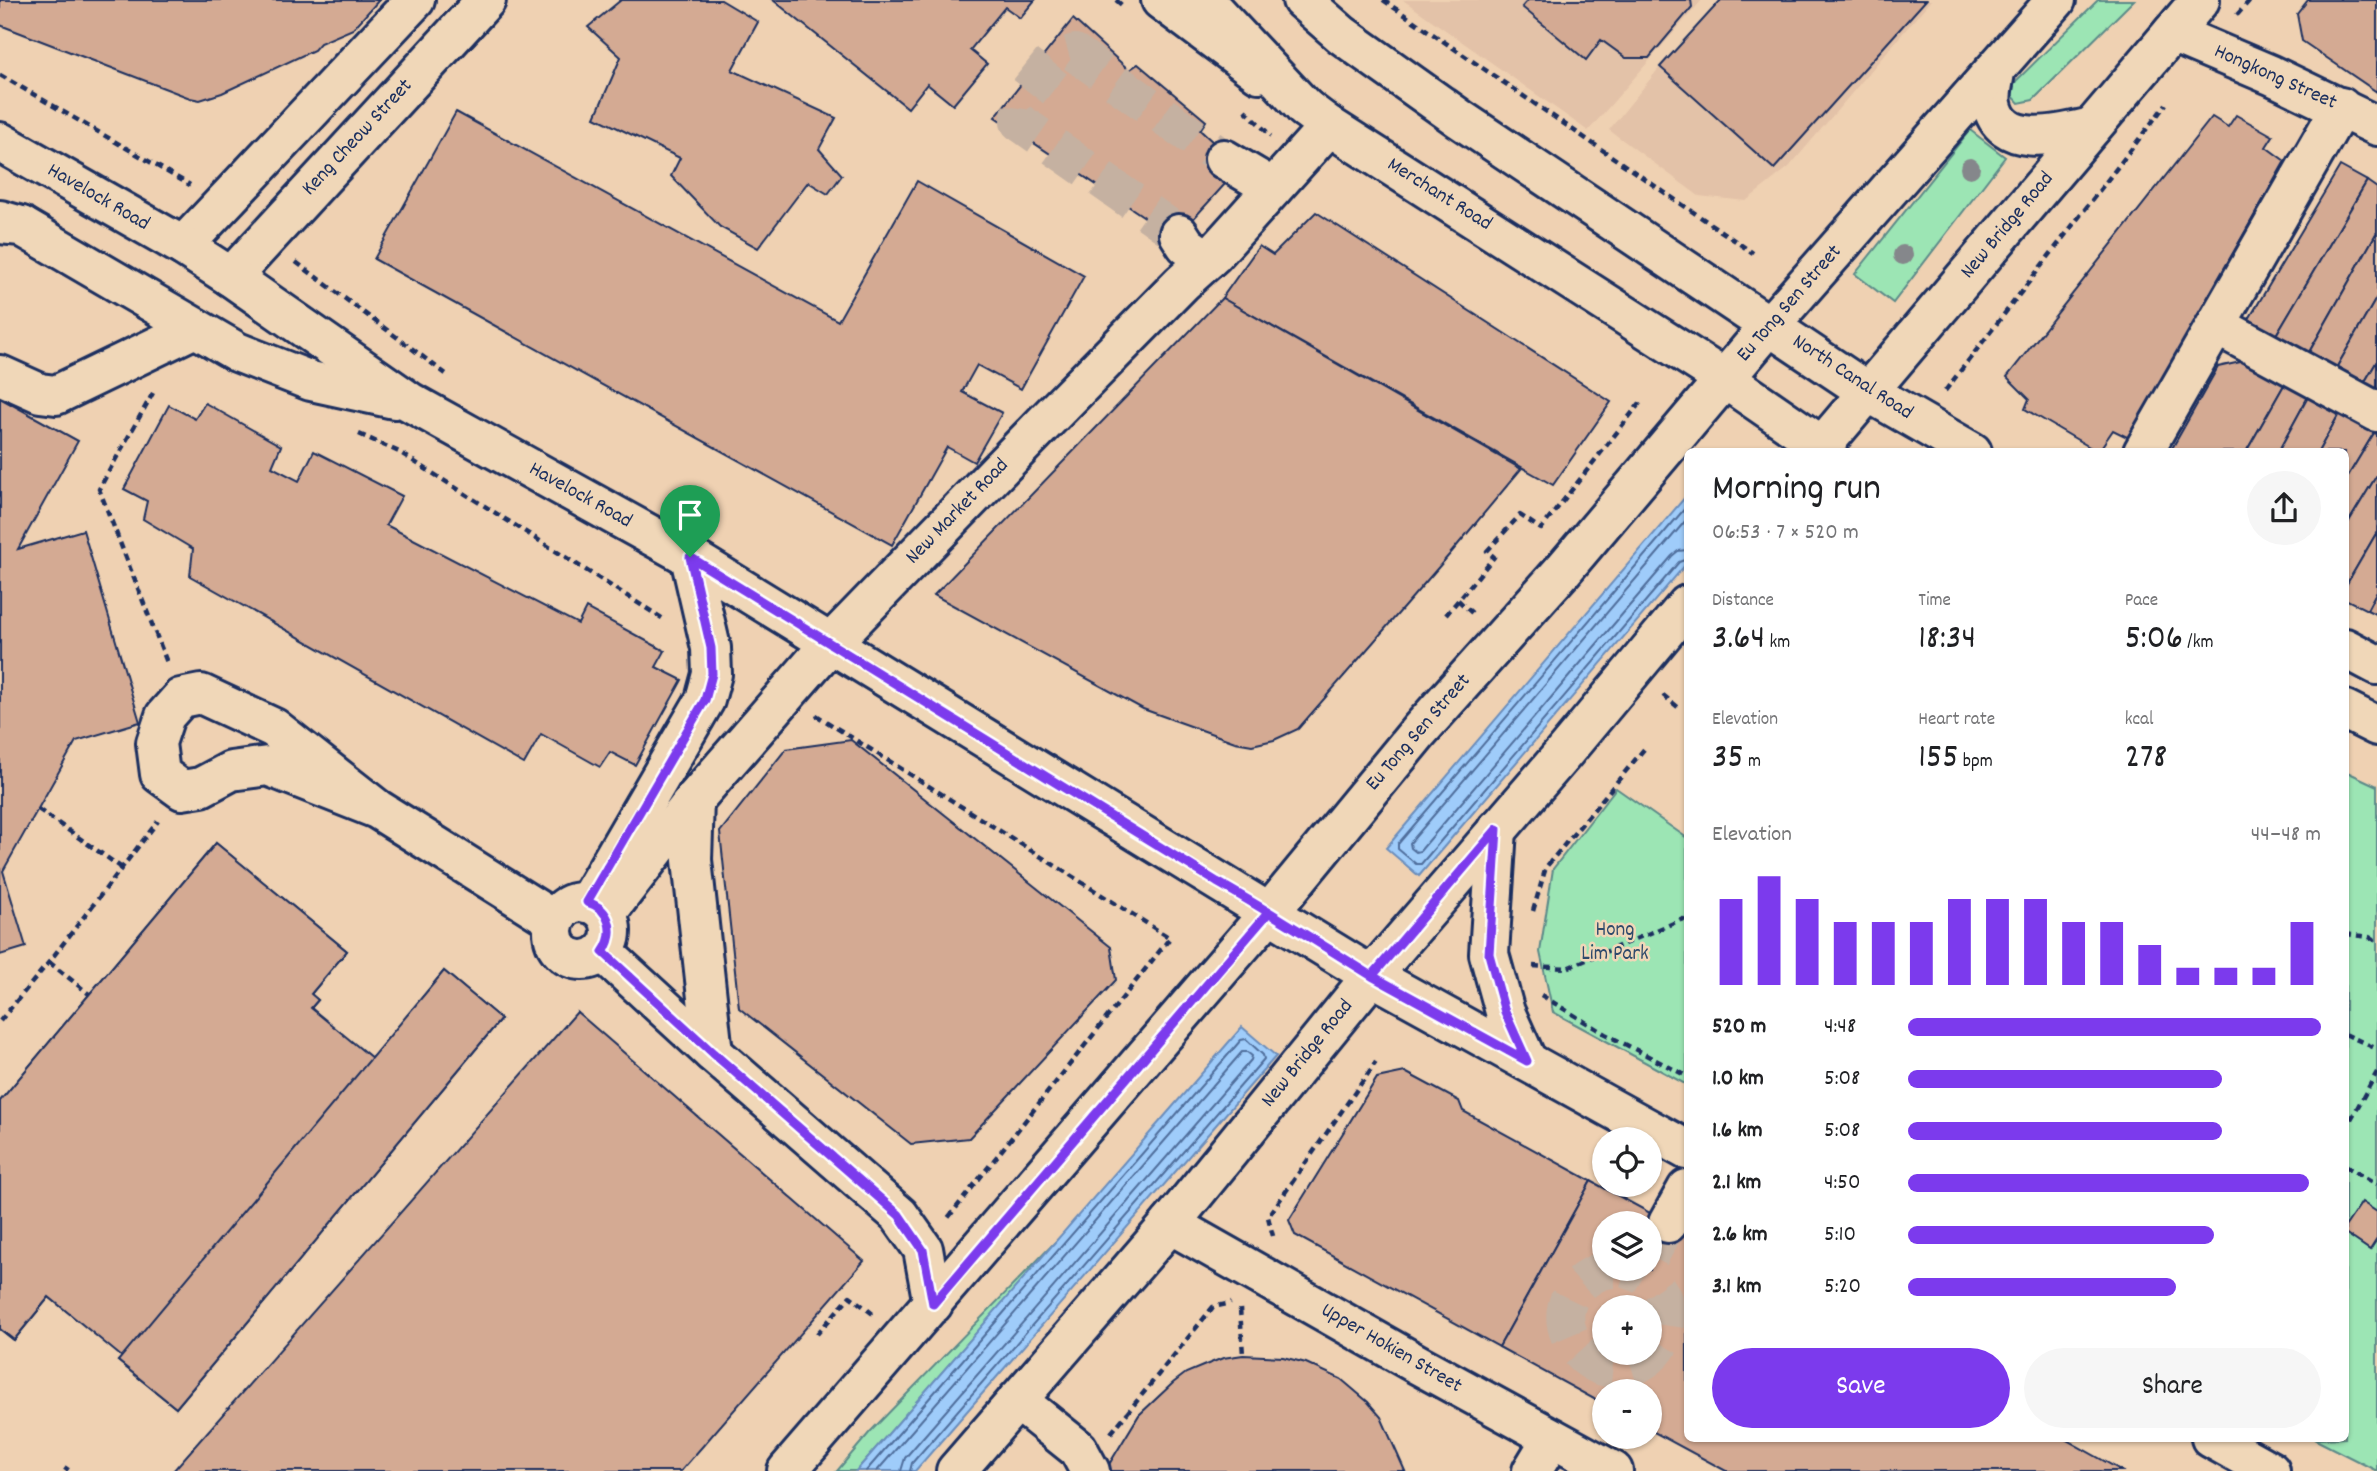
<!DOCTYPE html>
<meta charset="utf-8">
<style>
:root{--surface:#fff;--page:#f6f6f6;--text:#202124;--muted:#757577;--accent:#7c3aed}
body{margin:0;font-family:Dekko,sans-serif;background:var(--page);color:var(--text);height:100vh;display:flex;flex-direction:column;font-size:26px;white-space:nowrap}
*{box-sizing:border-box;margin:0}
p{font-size:23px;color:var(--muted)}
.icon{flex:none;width:38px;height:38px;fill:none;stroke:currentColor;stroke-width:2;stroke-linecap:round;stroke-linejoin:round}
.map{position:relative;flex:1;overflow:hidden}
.details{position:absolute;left:1684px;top:448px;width:665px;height:994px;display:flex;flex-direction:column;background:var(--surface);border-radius:10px;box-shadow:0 2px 5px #0004}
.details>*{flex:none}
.buttons{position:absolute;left:1592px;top:1127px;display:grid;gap:14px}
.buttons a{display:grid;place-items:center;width:70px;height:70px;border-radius:50%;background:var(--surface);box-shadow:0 2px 5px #0004;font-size:35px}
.pin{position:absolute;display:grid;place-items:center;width:60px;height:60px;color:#fff;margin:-72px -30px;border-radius:50% 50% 50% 0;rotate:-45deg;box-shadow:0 0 7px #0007}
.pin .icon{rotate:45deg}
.round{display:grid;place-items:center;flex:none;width:74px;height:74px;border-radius:37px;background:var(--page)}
.overview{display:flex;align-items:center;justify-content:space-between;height:119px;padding:0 28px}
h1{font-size:38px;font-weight:600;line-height:52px}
.stats{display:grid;grid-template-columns:repeat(3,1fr);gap:10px;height:119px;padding:7px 28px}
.stats div{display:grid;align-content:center}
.stats b{font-size:35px;font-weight:600}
.stats small{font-size:19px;font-weight:400}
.stats p{font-size:19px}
.chart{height:196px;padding:14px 28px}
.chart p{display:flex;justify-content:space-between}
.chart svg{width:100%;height:126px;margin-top:7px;stroke:var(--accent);stroke-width:6}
.primary-button{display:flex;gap:14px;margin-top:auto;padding:14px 28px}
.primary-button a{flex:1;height:80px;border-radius:42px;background:var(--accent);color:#fff;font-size:28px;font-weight:600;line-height:80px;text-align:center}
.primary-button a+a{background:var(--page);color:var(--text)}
ul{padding:0 28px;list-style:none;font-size:23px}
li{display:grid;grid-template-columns:112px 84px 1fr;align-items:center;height:52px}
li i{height:18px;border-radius:9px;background:var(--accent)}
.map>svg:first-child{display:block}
.built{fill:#e3c2a8}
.green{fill:#9ce5b4;stroke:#5c8a89;stroke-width:2}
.water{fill:#9fccfa;stroke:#6a8dbc;stroke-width:2}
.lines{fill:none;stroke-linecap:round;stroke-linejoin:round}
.shore{stroke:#506e9c;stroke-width:2}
.building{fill:#d4aa93;stroke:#1b2f5e;stroke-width:2;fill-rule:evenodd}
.minor-tunnel{stroke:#c5b1a1;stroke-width:38;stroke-dasharray:38 19;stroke-linecap:butt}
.minor-casing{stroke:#1b2f5e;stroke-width:44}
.major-casing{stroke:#1b2f5e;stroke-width:44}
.highway-casing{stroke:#1b2f5e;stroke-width:44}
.path{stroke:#1b2f5e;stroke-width:4.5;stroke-dasharray:7 5;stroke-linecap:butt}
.minor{stroke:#f0d7b8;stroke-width:38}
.major{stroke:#f0d7b8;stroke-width:38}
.highway{stroke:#f0d7b8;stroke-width:38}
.tree{fill:#85878b}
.route-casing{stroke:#fff;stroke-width:14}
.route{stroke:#7c3aed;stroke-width:9}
.labels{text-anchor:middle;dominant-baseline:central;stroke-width:5;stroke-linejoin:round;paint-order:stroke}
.street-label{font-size:21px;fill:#1b2f5e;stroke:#f0d7b8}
.park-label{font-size:21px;fill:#2e4a6b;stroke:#f0d7b8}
</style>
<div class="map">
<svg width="2377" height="1471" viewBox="0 0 2377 1471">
<rect width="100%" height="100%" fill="#efd1b2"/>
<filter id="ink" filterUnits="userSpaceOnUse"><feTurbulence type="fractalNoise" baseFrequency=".0143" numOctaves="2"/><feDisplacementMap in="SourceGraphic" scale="14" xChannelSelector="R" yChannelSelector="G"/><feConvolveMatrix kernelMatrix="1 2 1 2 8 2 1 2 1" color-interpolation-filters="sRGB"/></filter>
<g filter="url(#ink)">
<g class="built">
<path d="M1403,0h299l-114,131z"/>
<path d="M1721,0h210l-142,167 -43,34 -47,-5 -90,-66 51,-63z"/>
</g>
<g class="green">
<path d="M2098,0h36l-101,100 -14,3 -9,-10 6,-12z"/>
<path d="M1970,130l35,27 -112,146 -38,-29z"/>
<path d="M2345,771l32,15v685l-63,-32 31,-1z"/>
<path d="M1616,788l71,50v247l-134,-73 -13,-60 13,-83z"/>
<path d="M1060,1237l-204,234h-19l33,-39z"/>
</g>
<g class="water">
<path d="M1687,495v68l-268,313 -33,-28z"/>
<path d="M1242,1027l34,29 -361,415h-59z"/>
</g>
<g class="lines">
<g class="shore">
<path d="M1687,506l-289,338v5l18,15h5l258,-302 8,-3"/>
<path d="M1687,519l-277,324 1,5 5,4 4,-1 252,-295 6,-5 9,-1"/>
<path d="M866,1471l375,-431 5,-1 17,16 1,4 -352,404 -2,8"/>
<path d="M877,1471l365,-419h5l5,4 -1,4 -346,398 -4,13"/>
</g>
</g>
<g class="building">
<path d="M0,0h379l-26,29 -33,14 -6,7 -92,43 -22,7 -10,-2 -190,-73z"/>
<path d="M621,0h100l37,22 -26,48 104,48 -17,31 23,26 -14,19 -20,-12 -50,66 -38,-21 -49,-51 9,-18 -85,-41 26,-60 -33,-30z"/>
<path d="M773,0h262l-15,18 -15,-11 -35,43 17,14 -34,41 -26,-21 -19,24z"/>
<path d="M1528,0h163l1,7 -43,51h-23l-25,-18 -15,20 -64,-53z"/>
<path d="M1721,0h205l-152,169 -114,-102z"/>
<path d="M2308,0h69v92l-75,-51 -5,-27z"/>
<path d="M1073,19l56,51 9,-6 68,57 -6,9 28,26 7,17 -59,65 -181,-121z"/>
<path d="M456,112l382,209 79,-140 167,95 -63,113 -44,-24 -15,27 40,21 -28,49 -27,-15 -55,98 -518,-286z"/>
<path d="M2236,115l37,21 -7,11 19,14 -156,277 -16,-8 -15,22 -73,-43 4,-10 -22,-22 205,-260 16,10z"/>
<path d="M2340,166l27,15 -91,154 -27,-16z"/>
<path d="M2367,181l10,7v44l-69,122 -32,-19z"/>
<path d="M1316,212l295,190 -58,83 -331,-187 37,-52 14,9z"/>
<path d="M2377,232v65l-42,73 -27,-16z"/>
<path d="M2377,297v64l-14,24 -28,-15z"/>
<path d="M1222,298l299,171 -71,85 -152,175 -24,11 -22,5 -17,-3 -92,-33 -209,-114z"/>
<path d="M2245,361l39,24 -38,67h-76l48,-85z"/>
<path d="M2377,361v32l-14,-8z"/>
<path d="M2284,385l24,12 -30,55h-32z"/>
<path d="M2308,397l31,17 -21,38h-40z"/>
<path d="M0,398l78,43 -60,108 65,-19 57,192 -64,19 -73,130 23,76 -26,8z"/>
<path d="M205,403l76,43 -9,21 27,14 15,-30 88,45 -16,29 192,99 8,-16 79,43 -9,16 26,13 -47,85 -25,-13 -10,15 -59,-33 -17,30 -334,-188 3,-27 -50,-30 4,-18 -23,-12 45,-84 26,14z"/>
<path d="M2339,414l35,19 -29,48v-29h-27z"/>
<path d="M2374,433l3,1v41l-32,53v-47z"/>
<path d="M2377,475v57l-32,55v-59z"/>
<path d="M2377,532v59l-10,19 -22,-11v-12z"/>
<path d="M2377,591v24l-10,-5z"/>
<path d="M851,740l260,207 5,33 -147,158 -58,6 -172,-136 -19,-176 66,-83z"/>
<path d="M216,843l131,108 -36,43 7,6 -7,8 11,10 -249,298 -24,-19 -35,43 -14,-11v-228z"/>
<path d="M216,843l131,108 -36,43 7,6 -7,8 61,50 72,-87 57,48 -325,389 -58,-47 4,-4 -73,-60 -35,43 -14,-11v-228z"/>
<path d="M444,971l57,48 -325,389 -58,-47z"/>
<path d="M577,1012l287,249 -183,210h-508z"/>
<path d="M1405,1072l54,29 4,10 128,70 -92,166 -204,-112 -6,-15 88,-142z"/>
<path d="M1591,1181l96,52v205h376l59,33h-396l-76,-41v-39h-45v14l-106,-58zM1605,1223h45v46h-45zM1605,1307h45v46h-45z"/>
<path d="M2362,1202l15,10v27l-7,11 -25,-17v-6z"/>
<path d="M1243,1355l40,2 23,6 35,16 27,23 13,15 24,54h-300l34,-56 34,-32 13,-10 17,-7 20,-8z"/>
</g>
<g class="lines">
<g class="minor-tunnel">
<path d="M1179,234l-160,-112 4,-24 31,-39 21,-6 149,106"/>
<path d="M1650,1256l18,-33"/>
<path d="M1615,1269c-11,0 -21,4 -30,11 -55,42 18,125 69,72 17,-18 17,-50 -1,-68 -7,-8 -17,-12 -28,-15"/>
</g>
<g class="minor-casing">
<g id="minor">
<path d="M1161,0l98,73"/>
<path d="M2172,33l99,42 106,51"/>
<path d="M1224,159l49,29"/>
<path d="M1179,234l7,11 21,15"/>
<path d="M183,246l232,-246"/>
<path d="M231,277l255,-277"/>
<path d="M2216,325l161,87"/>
<path d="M0,375l40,18 16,2 139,-67"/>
<path d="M1868,392l104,60"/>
<path d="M2143,452l198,-345"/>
<path d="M2345,648l32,17"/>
<path d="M2345,710l32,16"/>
<path d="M694,800l-2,60 21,193"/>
<path d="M377,809l-109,-43 -37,5 -30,16 -19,3 -22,-16 -4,-31 9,-27 16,-18 20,-4 73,34 103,81 177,111"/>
<circle cx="582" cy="931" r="29"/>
<path d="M587,903l118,-203 7,-26 -1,-26 -21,-91"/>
<path d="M606,914l88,-114 136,-156 218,-225 134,-136 31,-28 116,-129"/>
<path d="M603,952l110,101 186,162 24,34 10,55"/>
<path d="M1668,1223l19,-34"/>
<path d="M1170,1224l247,140 196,107"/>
<path d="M1017,1400l61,49 12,22"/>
<path d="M1532,1471l20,-33"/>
</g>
</g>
<g class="major-casing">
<g id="major">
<path d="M1302,0l40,35 118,84 408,273"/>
<path d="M1995,71c-1,10 -5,23 -3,33 9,47 69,30 100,23"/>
<path d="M1305,108l24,18 396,253 97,67"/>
<path d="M0,142l183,104 48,31 179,125 280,155 682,419 315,174"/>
<path d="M0,224l21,2 216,126 74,29 83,18"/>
<path d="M1817,452l383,-452"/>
<path d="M1497,829l-8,125 16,58 22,49"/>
<path d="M2211,1438l59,33"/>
<path d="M787,1471l483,-559 149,-181 145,-162 206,-244 286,-325"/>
<path d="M956,1471l214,-247 204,-251 189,-219 124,-149"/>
</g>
</g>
<g class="highway-casing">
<g id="highway">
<path d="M1204,0l101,108"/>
<path d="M0,220l21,6"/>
</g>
</g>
<g class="path">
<path d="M1116,0l8,7"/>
<path d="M1383,0l370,253"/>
<path d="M2237,15l13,-15"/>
<path d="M0,75l190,110"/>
<path d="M1245,110l26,26"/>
<path d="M296,262l150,112"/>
<path d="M1945,391l221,-287"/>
<path d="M153,393l-54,96 69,176"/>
<path d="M359,434l40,18 266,168"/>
<path d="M1458,600l15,14"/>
<path d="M1446,615l48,-58 -7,-6 33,-36 21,14 102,-130"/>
<path d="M1663,695l16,13"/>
<path d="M816,715l354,223 -222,280"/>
<path d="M38,809l84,59"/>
<path d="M1533,911l13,-44 99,-119"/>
<path d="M2345,934l24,3 8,4"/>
<path d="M49,962l40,32"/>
<path d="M1533,966l34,2 116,-49 4,2"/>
<path d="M1541,995l64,39 82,42"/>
<path d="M0,1021l49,-59 109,-141"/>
<path d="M2345,1034l32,15"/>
<path d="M2345,1130l32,-58"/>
<path d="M2345,1166l32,18"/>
<path d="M1273,1236l-5,-19 108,-155"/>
<path d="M1240,1309l3,46"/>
<path d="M817,1334l33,-38 23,18"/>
<path d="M1111,1433l102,-126 18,-4"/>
<path d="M65,1471l3,-4"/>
</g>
<use href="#minor" class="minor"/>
<use href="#major" class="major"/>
<use href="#highway" class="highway"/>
</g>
<g class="tree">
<circle cx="1970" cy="168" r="10"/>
<circle cx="1903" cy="255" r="10"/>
</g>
</g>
<g class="lines" filter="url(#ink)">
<g class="route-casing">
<path id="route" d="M690,557l21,91 1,26 -7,26 -118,202c24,7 29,31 16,50l110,101 186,162 24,35 10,54 336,-392 103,64 155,85 -22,-49 -16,-58 8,-125 -125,147c-51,-32 -102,-64 -155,-94l-527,-325"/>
</g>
<use href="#route" class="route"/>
</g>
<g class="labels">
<g class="street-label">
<text transform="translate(2275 78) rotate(24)">Hongkong Street</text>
<text transform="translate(358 138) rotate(-47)">Keng Cheow Street</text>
<text transform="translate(1439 195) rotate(32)">Merchant Road</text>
<text transform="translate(98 198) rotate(30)">Havelock Road</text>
<text transform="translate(2008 226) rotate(-50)">New Bridge Road</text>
<text transform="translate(1790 304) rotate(-49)">Eu Tong Sen Street</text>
<text transform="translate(1852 378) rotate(33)">North Canal Road</text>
<text transform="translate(580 496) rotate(29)">Havelock Road</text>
<text transform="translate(958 512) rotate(-46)">New Market Road</text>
<text transform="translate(1419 733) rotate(-49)">Eu Tong Sen Street</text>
<text transform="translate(1308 1054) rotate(-51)">New Bridge Road</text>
<text transform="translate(1391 1349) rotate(30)">Upper Hokien Street</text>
</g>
<g class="park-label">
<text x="1615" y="931">Hong<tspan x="1615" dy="24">Lim Park</tspan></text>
</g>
</g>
</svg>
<div class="buttons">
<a><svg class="icon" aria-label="locate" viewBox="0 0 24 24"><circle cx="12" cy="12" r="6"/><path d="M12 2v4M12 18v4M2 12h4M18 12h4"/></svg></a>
<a><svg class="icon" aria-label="layers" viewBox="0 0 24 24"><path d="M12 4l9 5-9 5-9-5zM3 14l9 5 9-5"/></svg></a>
<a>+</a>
<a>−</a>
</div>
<div class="pin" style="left:690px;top:557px;background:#1e9e55"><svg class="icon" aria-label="arrive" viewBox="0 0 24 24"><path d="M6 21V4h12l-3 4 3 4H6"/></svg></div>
<section class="details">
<div class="overview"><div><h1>Morning run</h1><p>06:53 · 7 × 520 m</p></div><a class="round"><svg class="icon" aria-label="share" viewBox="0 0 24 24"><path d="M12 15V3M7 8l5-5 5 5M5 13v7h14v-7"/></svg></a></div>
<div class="stats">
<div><p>Distance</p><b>3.64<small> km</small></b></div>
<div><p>Time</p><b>18:34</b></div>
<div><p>Pace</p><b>5:06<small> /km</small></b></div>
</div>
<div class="stats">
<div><p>Elevation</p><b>35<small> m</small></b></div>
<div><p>Heart rate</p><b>155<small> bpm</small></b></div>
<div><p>kcal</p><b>278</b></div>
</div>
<div class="chart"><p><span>Elevation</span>44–48 m</p>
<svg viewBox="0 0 160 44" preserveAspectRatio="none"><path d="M5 44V14M15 44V6M25 44V14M35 44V22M45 44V22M55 44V22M65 44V14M75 44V14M85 44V14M95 44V22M105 44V22M115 44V30M125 44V38M135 44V38M145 44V38M155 44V22"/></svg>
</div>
<ul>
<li><b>520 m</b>4:48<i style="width:100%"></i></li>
<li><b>1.0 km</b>5:08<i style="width:76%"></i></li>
<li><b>1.6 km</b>5:08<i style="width:76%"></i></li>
<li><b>2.1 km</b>4:50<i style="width:97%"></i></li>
<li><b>2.6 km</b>5:10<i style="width:74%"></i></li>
<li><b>3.1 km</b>5:20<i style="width:65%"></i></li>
</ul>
<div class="primary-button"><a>Save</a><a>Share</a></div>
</section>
</div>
